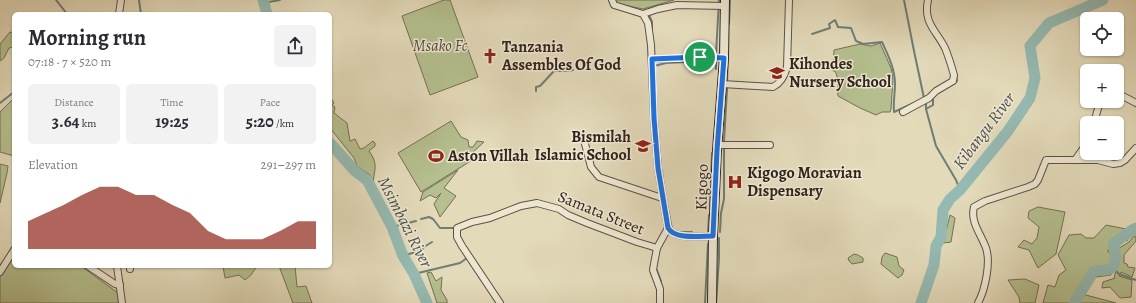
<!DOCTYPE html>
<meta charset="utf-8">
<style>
:root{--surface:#fff;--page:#f2f2f3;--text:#2b2b33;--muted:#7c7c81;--accent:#8f2418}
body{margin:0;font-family:Alegreya,serif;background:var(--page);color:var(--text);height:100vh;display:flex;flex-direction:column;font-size:15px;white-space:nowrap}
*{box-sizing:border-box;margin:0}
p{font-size:13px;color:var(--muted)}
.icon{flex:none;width:22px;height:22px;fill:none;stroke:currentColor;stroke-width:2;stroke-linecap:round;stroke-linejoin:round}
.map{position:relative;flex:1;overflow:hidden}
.details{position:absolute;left:12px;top:12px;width:320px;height:256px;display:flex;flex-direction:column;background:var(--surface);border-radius:6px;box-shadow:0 1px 3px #0004}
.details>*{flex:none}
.tools{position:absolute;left:1080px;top:12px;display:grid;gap:8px}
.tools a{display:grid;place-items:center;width:44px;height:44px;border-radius:6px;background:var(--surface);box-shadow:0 1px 3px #0004;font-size:20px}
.pin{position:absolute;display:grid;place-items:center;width:34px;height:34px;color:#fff;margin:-17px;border:2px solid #fff;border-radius:50%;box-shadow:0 1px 4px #0007}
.round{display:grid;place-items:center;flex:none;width:42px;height:42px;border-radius:6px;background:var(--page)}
.head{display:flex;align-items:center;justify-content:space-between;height:68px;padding:0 16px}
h1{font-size:22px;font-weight:700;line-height:30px}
.metrics{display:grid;grid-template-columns:repeat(3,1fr);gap:6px;height:68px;padding:4px 16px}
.metrics div{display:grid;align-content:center;border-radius:6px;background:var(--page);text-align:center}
.metrics b{font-size:17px;font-weight:700}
.metrics small{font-size:11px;font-weight:400}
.metrics p{font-size:11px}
.chart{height:112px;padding:8px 16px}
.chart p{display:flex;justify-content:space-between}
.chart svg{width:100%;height:72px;margin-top:4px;fill:var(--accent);opacity:.7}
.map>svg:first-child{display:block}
.green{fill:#b5bf8f;stroke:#737156}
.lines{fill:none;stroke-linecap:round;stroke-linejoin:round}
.stream{stroke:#6d7e76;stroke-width:2}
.river{stroke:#95bab2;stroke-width:11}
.minor-casing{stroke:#5e5144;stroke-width:8}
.secondary-casing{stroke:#31231c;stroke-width:10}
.minor{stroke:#ede7d2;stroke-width:6}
.secondary{stroke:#ede7d2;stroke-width:8}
.route-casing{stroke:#fff;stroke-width:8}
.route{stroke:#1a73e8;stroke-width:5}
.labels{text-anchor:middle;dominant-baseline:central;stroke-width:3;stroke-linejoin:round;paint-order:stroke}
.park-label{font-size:16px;font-style:italic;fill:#524a39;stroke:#ede7d2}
.poi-label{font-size:16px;font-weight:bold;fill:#31231c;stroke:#ede7d2;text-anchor:start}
.street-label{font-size:16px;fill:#31231c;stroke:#ede7d2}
.water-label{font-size:17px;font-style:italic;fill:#4f5049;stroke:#ede7d2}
</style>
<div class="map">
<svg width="1136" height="303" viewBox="0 0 1136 303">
<rect width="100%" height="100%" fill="#e3daba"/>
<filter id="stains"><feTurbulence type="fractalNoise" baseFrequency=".005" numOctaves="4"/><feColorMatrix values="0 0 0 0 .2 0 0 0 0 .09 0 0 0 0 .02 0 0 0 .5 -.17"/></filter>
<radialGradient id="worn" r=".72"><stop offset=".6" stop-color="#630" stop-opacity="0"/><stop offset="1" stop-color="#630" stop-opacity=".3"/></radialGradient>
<g class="green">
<path d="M444,0h6l28,77 -48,18 -28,-79z"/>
<path d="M615,0h59l-31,9 -24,-5z"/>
<path d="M10,32l4,1v14l-5,1 -5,10 -4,3v-17z"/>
<path d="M880,43l11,25 2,11 -2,30 -1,3h-8l-6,3 -16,-7 -22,-12c-1,-7 1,-18 -3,-25h-2l1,-21 26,-6 11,2z"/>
<path d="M330,97l4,6 -2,2 3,2 -1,6 13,10 3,18 5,-2 5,10 4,-1 9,-7 2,2v3l-6,5c9,12 6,17 4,31l-3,-7 -13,-9 -3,-8 -24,-30v-24h1z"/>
<path d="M14,98v58l-14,-4v-40z"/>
<path d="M451,121l10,16 7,3 1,7h4l4,-6 7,1 -13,12 3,5 -53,33 -23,-39z"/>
<path d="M0,164l8,2 -1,7 -7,30z"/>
<path d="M458,170l-14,18 12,8 -16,21 -6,-13 7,-11 -5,5 -6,-3 -10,6 3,-9z"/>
<path d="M1038,207l27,5 -9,42 -18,14 -9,-18 -11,-3 6,-7 8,4 5,-6 2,-11 -11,-9 1,-7z"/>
<path d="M950,215l5,3 -4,24 -8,1z"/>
<path d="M1106,225l30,6v3l-6,2 -3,5 -11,-4 -4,3 1,7 3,2 -8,1v2l7,3 1,6 -5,14 -15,2 -14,17 34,9h-73l5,-18 7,2 4,-12 7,-5 -8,-15 11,-20 12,-1 5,4h8z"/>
<path d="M1136,236v5l-12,14v8l3,1 1,3 7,1 -3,9 -11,-5 -2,4 13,4 -1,17 -11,1 -10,-11 -8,1 1,-6 12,-4 -1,-1 5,-14 -3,-13 13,-8 4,-5z"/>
<path d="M14,250v16h67l37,27 1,10h-119v-33z"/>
<path d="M885,253l12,4 2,9 5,4 -2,5 -4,3 -17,-14 1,-7z"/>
<path d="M854,254l4,1 5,3v4l-11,2 -3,-3 -1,-3z"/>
<path d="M223,266h34l-6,9 -6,5 -6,-5 -14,3z"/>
<path d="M279,266h16l2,21 9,-1 6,17h-19z"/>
<path d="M431,272l5,9 6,-4 -1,13 6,10v3h-10l-10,-30z"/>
<path d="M1025,279l14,6 -4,18h-15l-1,-6 -11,-17z"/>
</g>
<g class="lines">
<g class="stream">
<path d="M56,0l11,14"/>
<path d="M139,0l2,14"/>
<path d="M904,0l10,51 10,47 2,2v9l10,37 20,34 4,10"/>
<path d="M263,3l17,-3"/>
<path d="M649,15l3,7v11"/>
<path d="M729,24l1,-24"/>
<path d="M812,34l18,-6 -1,-4 6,-4 3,7 13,1 5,13 7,3 19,-2c6,13 13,27 13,42 0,10 -2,18 -1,28l20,-9"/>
<path d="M716,54l3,-54"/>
<path d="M654,66l12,-3 41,-2"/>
<path d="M716,69v-8"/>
<path d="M953,84l4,-3 -1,-5"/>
<path d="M536,91v-4l4,-1 14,-15c7,0 13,0 19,-1"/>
<path d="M0,103l14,-11"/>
<path d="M926,109l7,-4v-8"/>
<path d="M724,141l3,-51 1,-54"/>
<path d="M659,149l2,17"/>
<path d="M662,171l2,19"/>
<path d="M711,182l1,-29"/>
<path d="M666,200l6,29"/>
<path d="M710,208l1,-21"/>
<path d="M421,219l8,-2 4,2 7,9h15"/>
<path d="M392,227l24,-6"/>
<path d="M679,232h13"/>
<path d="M720,232l1,-19 3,-14v-51"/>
<path d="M708,233l1,-18"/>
<path d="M403,256l19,-6 2,-3 8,-5"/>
<path d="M719,258v-20"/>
<path d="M1112,267l7,7 17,6"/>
<path d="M656,268l5,13v3"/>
<path d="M414,274l46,-11 7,-5 2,1"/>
<path d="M479,277l7,9"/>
<path d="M705,303l3,-59"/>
<path d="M716,303l3,-44"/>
</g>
<g class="river">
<path d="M263,0l4,14"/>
<path d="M330,143l25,28 12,9 25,47 11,29 11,18 13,29"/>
<path d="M921,303l13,-38 2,-19 5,-9 2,-27 7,-11 10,-9 48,-59 22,-33 5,-20 -5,-32 19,-23 54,-23"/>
<path d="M1074,303l20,-32c4,-1 9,-1 13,-1 11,-2 9,-19 6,-26l19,-14 4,-2"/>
</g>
<g class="minor-casing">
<g id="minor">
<path d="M612,0l2,5 29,9 5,9 3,22 3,73 4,50 10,60c7,12 33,8 45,8"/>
<path d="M119,14l2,-14"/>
<path d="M643,14l15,-5 19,-4 48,1"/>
<path d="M652,59l72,-1"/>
<path d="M722,84l51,3c8,-4 12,-12 14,-20l2,-67"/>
<path d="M1117,93l19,10"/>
<path d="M903,112l26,-14 7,-7 17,-10 1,-6c-2,-7 -6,-20 -9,-27 -9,-18 -22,-25 -17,-48"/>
<path d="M1094,123l6,-22"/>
<path d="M583,136l8,31 8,10 63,21"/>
<path d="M718,145h52"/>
<path d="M1075,160l12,-17"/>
<path d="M88,266l27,18 5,1"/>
<path d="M117,266l5,37"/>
<path d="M130,266v3"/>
<path d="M0,272l14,-22"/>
<path d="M500,303l-38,-57 -5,-9v-9l15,-6 18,-4 31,-12 16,-3 22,6 9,6 19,8 50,19 20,6"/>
<path d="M660,303v-14l-7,-19 1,-6 3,-16 11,-20"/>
<path d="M978,303c7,-13 13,-40 8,-55 -5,-14 -16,-26 -12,-41l11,-6 43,-14 7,-3 3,-4 8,-20h52l15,4 7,-1 5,-3 11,-12"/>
</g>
</g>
<g class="secondary-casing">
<path id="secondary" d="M712,303l1,-67 4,-86 7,-92 1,-58"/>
</g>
<use href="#minor" class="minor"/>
<use href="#secondary" class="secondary"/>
</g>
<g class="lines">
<g class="route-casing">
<path id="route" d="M700,57l24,1 -7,92 -4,86c-12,0 -38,4 -45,-8l-10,-60 -4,-50 -2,-59z"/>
</g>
<use href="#route" class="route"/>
</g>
<defs>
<g id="church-bare" transform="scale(1.2)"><path d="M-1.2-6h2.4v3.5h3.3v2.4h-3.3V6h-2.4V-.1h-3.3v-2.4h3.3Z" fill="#8f2418" stroke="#ede7d2" stroke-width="2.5" paint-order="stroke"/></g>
<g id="school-bare" transform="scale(1.2)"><path d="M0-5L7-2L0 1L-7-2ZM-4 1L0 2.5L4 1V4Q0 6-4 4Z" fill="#8f2418" stroke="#ede7d2" stroke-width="2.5" paint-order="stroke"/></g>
<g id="stadium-bare" transform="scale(1.2)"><path d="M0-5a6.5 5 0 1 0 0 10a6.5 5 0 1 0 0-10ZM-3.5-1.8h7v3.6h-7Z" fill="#8f2418" stroke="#ede7d2" stroke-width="2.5" paint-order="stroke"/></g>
<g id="hospital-bare" transform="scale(1.2)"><path d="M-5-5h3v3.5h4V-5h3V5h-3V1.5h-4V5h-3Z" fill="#8f2418" stroke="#ede7d2" stroke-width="2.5" paint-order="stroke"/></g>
</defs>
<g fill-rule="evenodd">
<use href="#church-bare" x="490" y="56"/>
<use href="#school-bare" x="777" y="73"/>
<use href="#school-bare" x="643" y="146"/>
<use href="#stadium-bare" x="436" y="156"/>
<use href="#hospital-bare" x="735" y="182"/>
</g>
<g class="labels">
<g class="park-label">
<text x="440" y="46">Msako Fc</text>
</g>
<g class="poi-label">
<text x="502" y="47">Tanzania<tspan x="502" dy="18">Assembles Of God</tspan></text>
<text x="789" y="64">Kihondes<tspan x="789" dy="18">Nursery School</tspan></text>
<text x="631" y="137" text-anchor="end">Bismilah<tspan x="631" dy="18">Islamic School</tspan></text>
<text x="448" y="156">Aston Villah</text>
<text x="747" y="173">Kigogo Moravian<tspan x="747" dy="18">Dispensary</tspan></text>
</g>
<g class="street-label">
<text transform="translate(702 187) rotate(-88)">Kigogo</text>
<text transform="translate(601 213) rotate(22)">Samata Street</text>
</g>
<g class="water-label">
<text transform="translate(984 131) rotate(-53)">Kibangu River</text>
<text transform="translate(405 222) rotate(63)">Msimbazi River</text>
</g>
</g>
<rect width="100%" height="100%" filter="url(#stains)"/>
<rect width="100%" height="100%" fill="url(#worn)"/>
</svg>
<div class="tools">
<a><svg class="icon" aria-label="locate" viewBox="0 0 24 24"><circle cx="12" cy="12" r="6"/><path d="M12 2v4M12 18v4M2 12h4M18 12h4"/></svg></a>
<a>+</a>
<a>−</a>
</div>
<div class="pin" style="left:700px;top:57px;background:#1e9e55"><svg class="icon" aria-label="arrive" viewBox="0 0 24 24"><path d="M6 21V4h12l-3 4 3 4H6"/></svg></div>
<section class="details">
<div class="head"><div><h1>Morning run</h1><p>07:18 · 7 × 520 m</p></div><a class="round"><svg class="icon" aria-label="share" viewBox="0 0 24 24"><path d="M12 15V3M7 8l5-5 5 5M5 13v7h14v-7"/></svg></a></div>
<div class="metrics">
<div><p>Distance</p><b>3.64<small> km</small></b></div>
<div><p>Time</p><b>19:25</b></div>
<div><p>Pace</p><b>5:20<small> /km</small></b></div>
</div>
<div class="chart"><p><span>Elevation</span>291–297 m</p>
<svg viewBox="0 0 160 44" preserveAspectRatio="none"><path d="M0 44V27L10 22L20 17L30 11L40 6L50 6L60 11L70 11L80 17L90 22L100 33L110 38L120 38L130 38L140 33L150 27L160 27V44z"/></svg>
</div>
</section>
</div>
